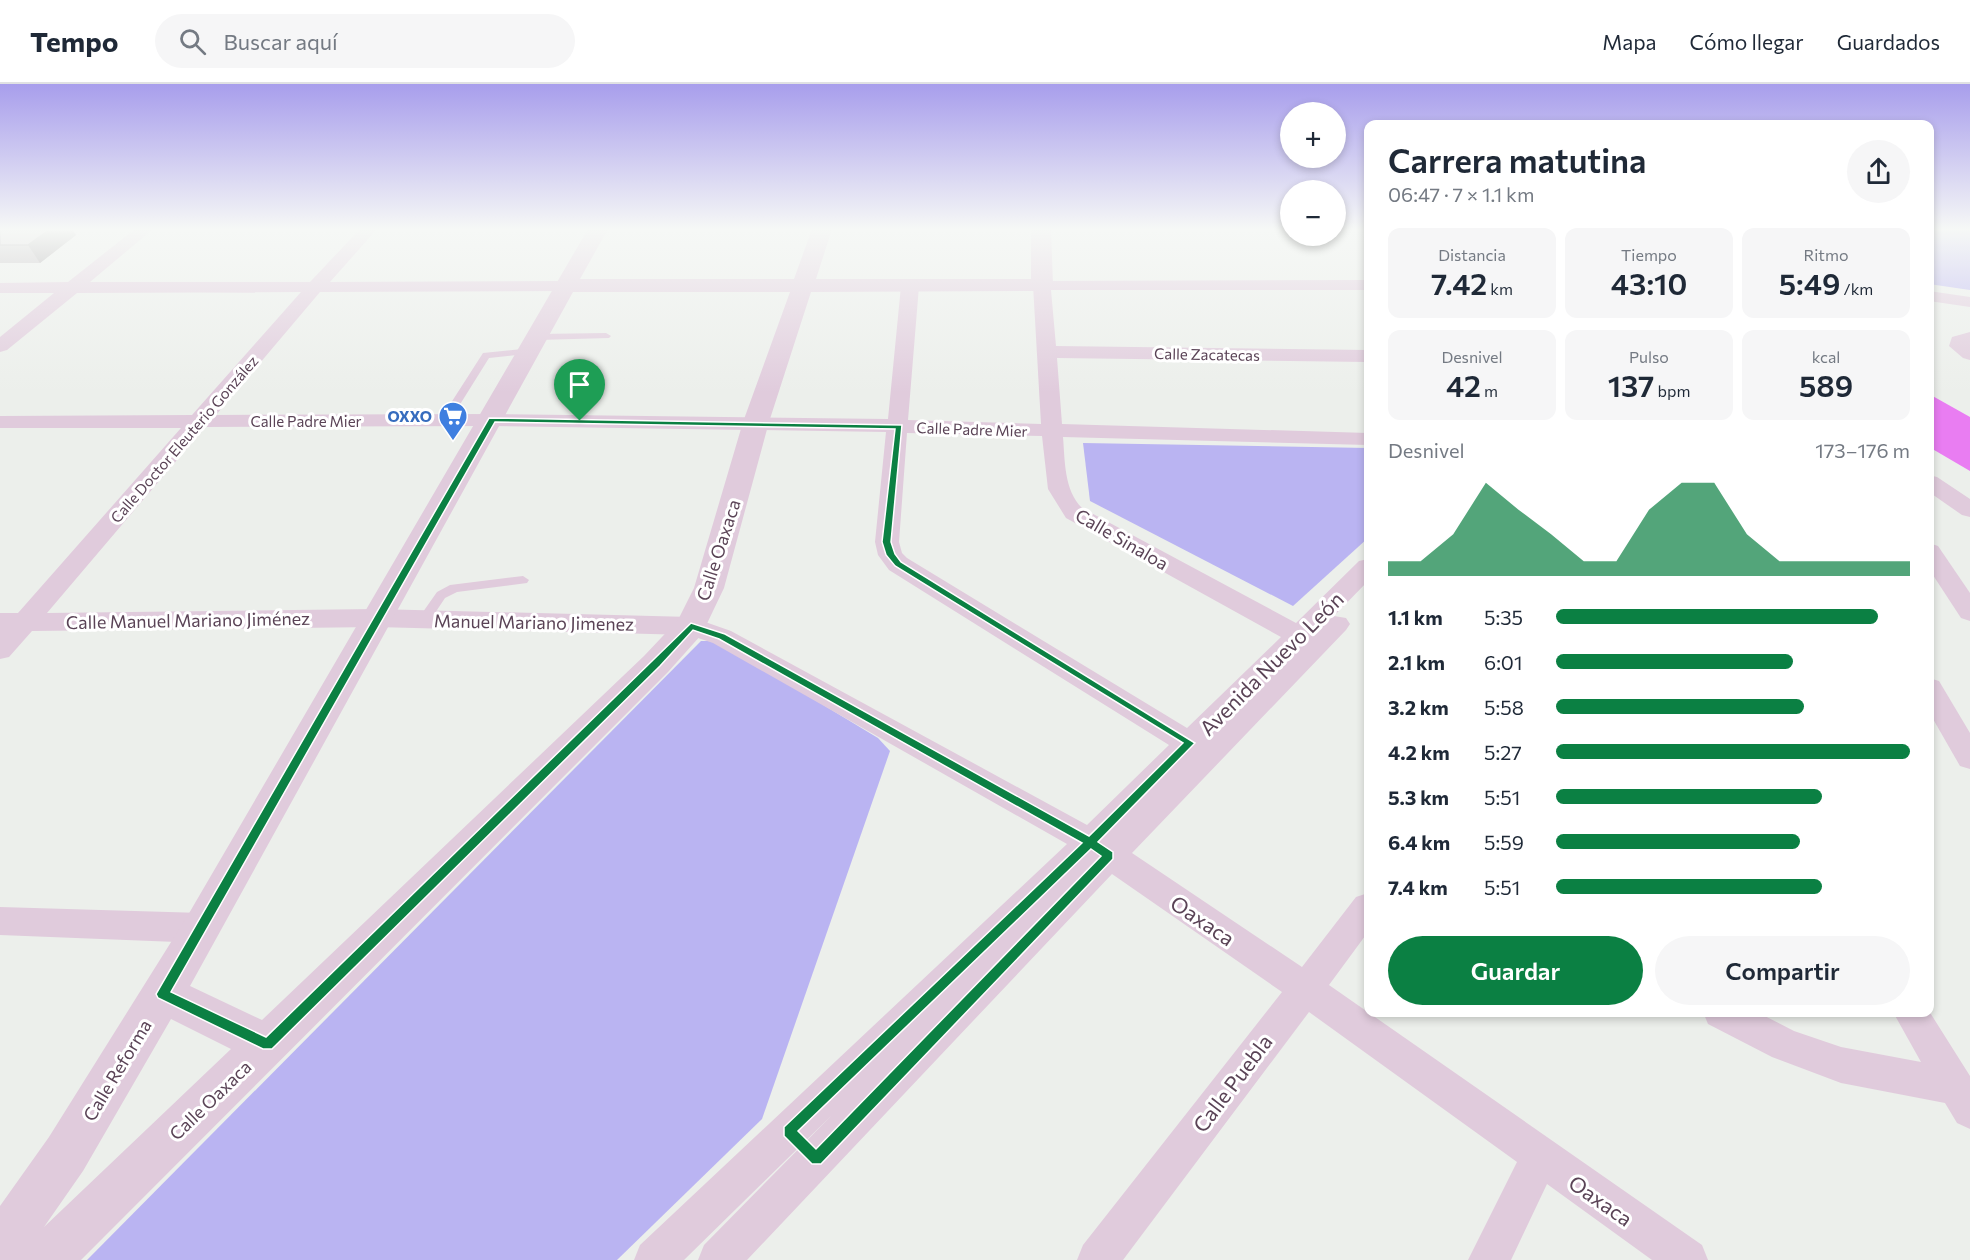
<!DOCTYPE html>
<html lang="es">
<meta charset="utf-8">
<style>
:root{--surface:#fff;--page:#f6f6f7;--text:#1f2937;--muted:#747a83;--line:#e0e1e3;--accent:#0b8043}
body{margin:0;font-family:Commissioner,sans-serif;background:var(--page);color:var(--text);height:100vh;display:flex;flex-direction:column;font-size:22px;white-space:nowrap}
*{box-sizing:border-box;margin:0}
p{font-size:20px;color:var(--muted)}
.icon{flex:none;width:33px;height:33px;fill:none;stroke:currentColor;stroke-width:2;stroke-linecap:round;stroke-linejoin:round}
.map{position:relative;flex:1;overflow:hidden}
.details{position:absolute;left:1364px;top:36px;width:570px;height:897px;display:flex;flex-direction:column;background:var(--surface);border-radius:12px;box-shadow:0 3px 9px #0003}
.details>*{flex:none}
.tools{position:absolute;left:1280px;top:18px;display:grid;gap:12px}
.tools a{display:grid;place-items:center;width:66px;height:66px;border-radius:50%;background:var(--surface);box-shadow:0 3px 9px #0003;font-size:30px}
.pin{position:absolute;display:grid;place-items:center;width:51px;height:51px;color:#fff;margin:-62px -26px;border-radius:50% 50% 50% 0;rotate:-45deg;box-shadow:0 0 6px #0007}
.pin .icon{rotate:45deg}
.round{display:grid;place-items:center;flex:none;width:63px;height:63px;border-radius:32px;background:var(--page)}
.overview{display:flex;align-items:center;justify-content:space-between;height:102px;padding:0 24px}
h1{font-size:33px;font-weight:600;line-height:45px}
.metrics{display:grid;grid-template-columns:repeat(3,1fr);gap:9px;height:102px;padding:6px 24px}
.metrics div{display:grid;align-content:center;border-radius:12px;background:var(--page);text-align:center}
.metrics b{font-size:30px;font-weight:600}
.metrics small{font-size:16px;font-weight:400}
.metrics p{font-size:16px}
.chart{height:168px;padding:12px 24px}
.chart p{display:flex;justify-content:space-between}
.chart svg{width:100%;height:108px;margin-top:6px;fill:var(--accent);opacity:.7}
.button{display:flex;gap:12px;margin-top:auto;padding:12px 24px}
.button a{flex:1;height:69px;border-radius:36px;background:var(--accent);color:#fff;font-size:24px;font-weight:600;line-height:69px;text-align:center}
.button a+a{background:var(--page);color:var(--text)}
ul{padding:0 24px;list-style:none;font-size:20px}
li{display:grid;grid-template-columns:96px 72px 1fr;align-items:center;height:45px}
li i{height:15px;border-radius:8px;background:var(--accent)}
header{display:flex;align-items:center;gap:36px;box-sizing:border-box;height:84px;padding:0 30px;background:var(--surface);border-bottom:2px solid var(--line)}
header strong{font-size:28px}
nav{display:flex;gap:33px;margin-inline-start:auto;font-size:21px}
.search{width:420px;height:54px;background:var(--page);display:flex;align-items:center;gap:15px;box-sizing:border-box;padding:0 21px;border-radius:33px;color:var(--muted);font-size:22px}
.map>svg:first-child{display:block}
.green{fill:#bab4f2}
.water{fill:#e97df2}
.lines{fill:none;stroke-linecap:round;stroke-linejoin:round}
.service{fill:#e0cbdc;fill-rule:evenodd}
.minor{fill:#e0cbdc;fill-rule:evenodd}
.tertiary{fill:#e0cbdc;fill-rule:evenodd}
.wall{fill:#b6afb3}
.shaded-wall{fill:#948e92}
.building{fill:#d4cbd0;stroke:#948e92;stroke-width:1.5}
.route{fill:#0b8043;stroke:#fff;stroke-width:1.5;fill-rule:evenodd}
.labels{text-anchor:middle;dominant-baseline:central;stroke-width:6;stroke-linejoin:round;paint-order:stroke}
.far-street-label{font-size:15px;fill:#5a4356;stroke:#fff}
.far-shop-label{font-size:15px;font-weight:bold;fill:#366cbe;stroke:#fff;text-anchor:end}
.street-label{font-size:18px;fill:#5a4356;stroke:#fff}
.near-street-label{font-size:21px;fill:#5a4356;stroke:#fff}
</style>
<header>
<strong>Tempo</strong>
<div class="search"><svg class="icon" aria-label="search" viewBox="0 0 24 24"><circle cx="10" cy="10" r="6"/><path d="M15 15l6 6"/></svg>Buscar aquí</div>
<nav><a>Mapa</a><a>Cómo llegar</a><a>Guardados</a></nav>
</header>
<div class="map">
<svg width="1970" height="1176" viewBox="0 0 1970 1176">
<rect width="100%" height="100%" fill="#ecefeb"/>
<g class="green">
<path d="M1929,145h41v61l-41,-6z"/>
<path d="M1083,359l285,5v90l-75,68 -203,-105z"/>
<path d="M701,557h16l161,97 12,13 -128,368 -145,141h-530z"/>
</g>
<path class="water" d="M1929,310l41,23v54l-41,-24z"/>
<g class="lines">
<g class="service">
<path d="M606,249l5,3 -2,2 -71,2 -5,-3 5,-3z"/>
<path d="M531,264l5,3 -2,2 -45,5 -40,64h-8l-1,-2 43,-67z"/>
<path d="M523,492l6,4 -2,3 -70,9 -12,6 -16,24 -5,1 -6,-4 19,-27 13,-7z"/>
</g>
<g class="minor">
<path d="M135,145h18l-63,53h220l50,-53h17l-47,53 237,-1 9,5 -9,5 -247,1 -104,123 276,-1 396,5 13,-133 9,-5 9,5 -11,134 133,4 -8,-139 3,-4 332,-1v10h-317l5,56 312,4v12l-311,-4 5,66 306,9v12l-305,-8c2,24 1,53 19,71l214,115 63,-62 9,-2v22l-34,35 12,2 4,6 -4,6 -214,223 170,114 54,-70 12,-4v39l-39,53 373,260 6,15h-56l-105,-76 -36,76h-43l49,-98 -208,-150 -186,248h-46l6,-15 199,-253 -170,-118 -365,386h-49l6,-15 128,-130 -148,145h-50l6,-15 427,-401 -354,-201 -24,-8 -313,-8 -344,4 -23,26 -9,2v-46h18l163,-185h-181v-12l192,-1 109,-123 -224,1 -70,57 -7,2v-15l54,-44h-54v-10l68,-1zM492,342l394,6 -11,110 3,13 11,15 280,175 -82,80 -356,-194 -40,-14 -315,-8 -329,4 158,-186zM907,349l135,3 6,53 18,29 215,119 -94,91 -280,-170 -5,-5 -3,-11z"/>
<path d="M1929,207l41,6v10l-41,-6z"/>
<path d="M1970,248v28l-7,-2 -14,-12 3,-9z"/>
<path d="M1929,391l8,2 33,22v18l-8,-2 -33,-23z"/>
<path d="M1929,459l9,3 32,47v28l-9,-3 -32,-49z"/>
<path d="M1929,594l10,3 31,52v36l-10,-3 -31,-54z"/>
<path d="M0,823l202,6 12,5 5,10 -5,10 -12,5 -202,-8z"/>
<path d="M1929,927l41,65v53l-13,-6 -12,-20 -104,-20 -69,-26 -64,-33 -5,-12h54l37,19 47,16 80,15 -28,-50z"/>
</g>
<path class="tertiary" d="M588,145h20l-28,50h214l18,-50h20l-16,50h215v-50h20l2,56 -3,5 -8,1 -231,1 -42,130 -45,166 -22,46 -34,38 -587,588h-81v-54l49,-69 139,-222zM573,208h217l-47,130 -49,166 -16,32 -34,36 -382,364 -72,-34zM171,935l60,30 -187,178 39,-56z"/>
</g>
<path class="wall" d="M0,145h72l4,6 -36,28h-40z"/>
<path class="shaded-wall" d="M50,145h22l4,6 -36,28 -12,-18z"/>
<path class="building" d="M0,145h50l-22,16h-28z"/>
<linearGradient id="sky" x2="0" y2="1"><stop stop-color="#a89eec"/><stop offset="0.47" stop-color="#f6f8f6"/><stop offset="1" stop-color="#f6f8f6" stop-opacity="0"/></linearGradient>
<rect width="1970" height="309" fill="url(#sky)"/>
<path class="route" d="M489,334l413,7 -11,117 4,12 6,8 294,181 -97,99 15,10v7l-292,305h-9l-28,-28v-9l298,-284 -363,-204 -26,-9 -33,36 -388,383h-9l-105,-51 -2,-4zM495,338l400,7 -13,113 4,13 9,11 288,177 -94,93 -364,-202 -34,-11 -425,414 -95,-45zM1091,765l10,7 -285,293 -18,-18z"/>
<defs>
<g id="supermarket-pin" transform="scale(1.5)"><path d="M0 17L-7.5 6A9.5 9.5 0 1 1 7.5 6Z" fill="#3f7fe0" stroke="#fff"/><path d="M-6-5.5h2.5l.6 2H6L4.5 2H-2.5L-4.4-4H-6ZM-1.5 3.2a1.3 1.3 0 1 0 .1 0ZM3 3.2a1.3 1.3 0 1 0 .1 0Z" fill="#fff"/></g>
</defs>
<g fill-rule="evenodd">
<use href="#supermarket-pin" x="453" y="332"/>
</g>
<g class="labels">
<g class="far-street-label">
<text transform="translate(1207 270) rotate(1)">Calle Zacatecas</text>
<text x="306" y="337">Calle Padre Mier</text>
<text transform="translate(972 345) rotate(2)">Calle Padre Mier</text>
<text transform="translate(184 355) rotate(-49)">Calle Doctor Eleuterio González</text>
</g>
<g class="far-shop-label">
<text x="432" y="332">OXXO</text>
</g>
<g class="street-label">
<text transform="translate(1122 455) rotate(30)">Calle Sinaloa</text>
<text transform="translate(718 466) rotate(-72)">Calle Oaxaca</text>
<text transform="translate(188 536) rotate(-1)">Calle Manuel Mariano Jiménez</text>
<text transform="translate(534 538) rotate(1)">Manuel Mariano Jimenez</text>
<text transform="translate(117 986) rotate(-59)">Calle Reforma</text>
<text transform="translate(210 1016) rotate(-44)">Calle Oaxaca</text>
</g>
<g class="near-street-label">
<text transform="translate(1271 579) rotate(-45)">Avenida Nuevo León</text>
<text transform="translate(1203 836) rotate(34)">Oaxaca</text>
<text transform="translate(1232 999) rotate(-53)">Calle Puebla</text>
<text transform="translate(1601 1116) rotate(35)">Oaxaca</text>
</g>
</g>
</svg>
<div class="tools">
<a>+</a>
<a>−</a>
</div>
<div class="pin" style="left:580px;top:337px;background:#1e9e55"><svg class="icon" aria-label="arrive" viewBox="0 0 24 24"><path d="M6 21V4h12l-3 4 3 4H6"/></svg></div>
<section class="details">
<div class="overview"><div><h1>Carrera matutina</h1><p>06:47 · 7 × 1.1 km</p></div><a class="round"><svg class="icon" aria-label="share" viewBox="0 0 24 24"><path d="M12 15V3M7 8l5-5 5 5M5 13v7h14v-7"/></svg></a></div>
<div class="metrics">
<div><p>Distancia</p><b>7.42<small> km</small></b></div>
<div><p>Tiempo</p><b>43:10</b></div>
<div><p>Ritmo</p><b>5:49<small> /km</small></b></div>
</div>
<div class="metrics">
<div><p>Desnivel</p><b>42<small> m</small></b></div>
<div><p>Pulso</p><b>137<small> bpm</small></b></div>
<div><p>kcal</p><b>589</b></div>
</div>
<div class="chart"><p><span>Desnivel</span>173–176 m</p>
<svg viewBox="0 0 160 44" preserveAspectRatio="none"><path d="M0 44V38L10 38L20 27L30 6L40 17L50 27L60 38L70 38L80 17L90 6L100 6L110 27L120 38L130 38L140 38L150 38L160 38V44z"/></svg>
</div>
<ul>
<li><b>1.1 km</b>5:35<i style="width:91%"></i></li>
<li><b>2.1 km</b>6:01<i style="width:67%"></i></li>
<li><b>3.2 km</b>5:58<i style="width:70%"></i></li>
<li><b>4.2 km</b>5:27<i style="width:100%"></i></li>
<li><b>5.3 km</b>5:51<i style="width:75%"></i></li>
<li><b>6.4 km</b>5:59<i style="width:69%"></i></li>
<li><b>7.4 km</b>5:51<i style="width:75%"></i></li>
</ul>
<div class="button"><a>Guardar</a><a>Compartir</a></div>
</section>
</div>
